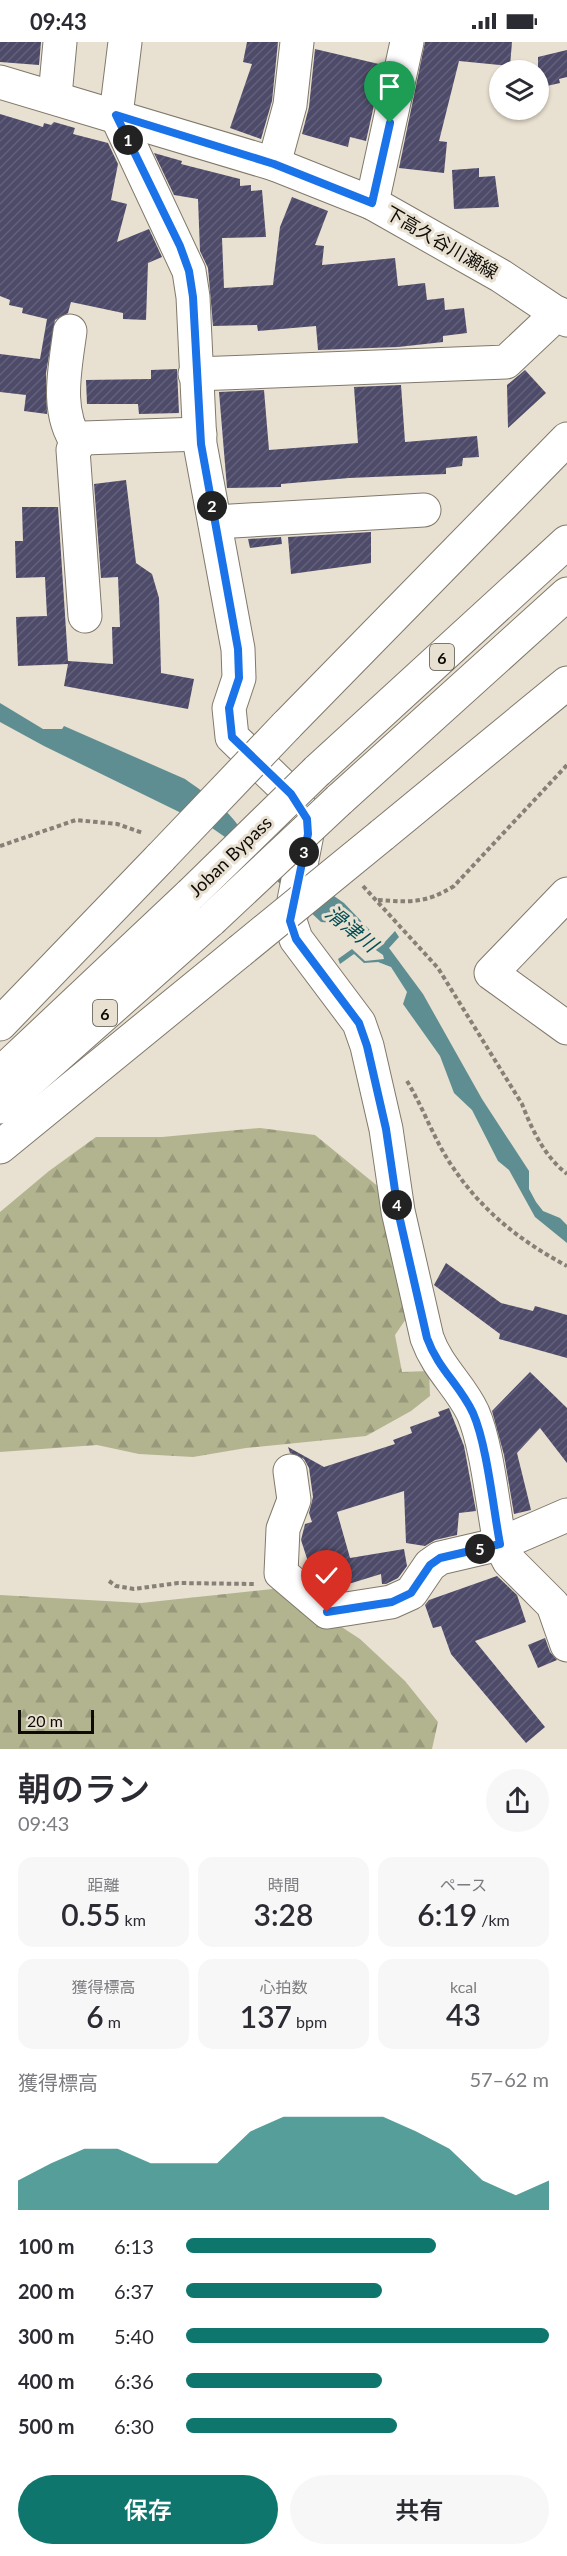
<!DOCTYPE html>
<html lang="ja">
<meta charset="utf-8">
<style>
:root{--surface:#fff;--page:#f7f7f7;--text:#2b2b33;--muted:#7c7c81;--accent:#0f766e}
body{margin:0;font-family:Lato,"Noto Sans JP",sans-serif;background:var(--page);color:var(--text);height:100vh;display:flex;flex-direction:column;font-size:22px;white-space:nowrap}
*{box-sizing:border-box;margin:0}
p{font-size:20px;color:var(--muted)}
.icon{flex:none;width:33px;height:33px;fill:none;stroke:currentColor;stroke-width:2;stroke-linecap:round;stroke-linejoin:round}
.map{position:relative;height:1707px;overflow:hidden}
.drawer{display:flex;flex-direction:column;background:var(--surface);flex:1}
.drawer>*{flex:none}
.controls{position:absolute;left:489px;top:18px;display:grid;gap:12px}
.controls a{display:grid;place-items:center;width:60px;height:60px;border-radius:50%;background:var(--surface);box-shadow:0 2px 4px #0004;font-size:30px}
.scale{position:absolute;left:18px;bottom:15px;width:76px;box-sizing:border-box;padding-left:6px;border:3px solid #0e0b07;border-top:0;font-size:16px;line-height:21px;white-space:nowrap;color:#0e0b07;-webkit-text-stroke:4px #e8e0d0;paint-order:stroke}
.pin{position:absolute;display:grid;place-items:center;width:51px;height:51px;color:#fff;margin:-62px -26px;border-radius:50% 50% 50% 0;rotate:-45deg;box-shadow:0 0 6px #0007}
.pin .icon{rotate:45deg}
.km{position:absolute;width:30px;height:30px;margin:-15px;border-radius:50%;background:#222;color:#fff;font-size:16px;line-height:30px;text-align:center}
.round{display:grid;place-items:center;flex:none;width:63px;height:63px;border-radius:32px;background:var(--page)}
.headline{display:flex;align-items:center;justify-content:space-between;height:102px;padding:0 18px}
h1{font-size:33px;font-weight:600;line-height:45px}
.metrics{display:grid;grid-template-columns:repeat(3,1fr);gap:9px;height:102px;padding:6px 18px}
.metrics div{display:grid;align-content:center;border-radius:15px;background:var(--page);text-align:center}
.metrics b{font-size:30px;font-weight:600}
.metrics small{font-size:16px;font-weight:400}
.metrics p{font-size:16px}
.chart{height:168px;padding:12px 18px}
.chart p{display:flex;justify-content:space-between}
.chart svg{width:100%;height:108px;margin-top:6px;fill:var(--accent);opacity:.7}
.action{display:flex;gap:12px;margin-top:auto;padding:12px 18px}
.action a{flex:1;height:69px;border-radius:36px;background:var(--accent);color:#fff;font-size:24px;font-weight:600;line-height:69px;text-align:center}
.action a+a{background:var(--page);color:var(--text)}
ul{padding:0 18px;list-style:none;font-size:20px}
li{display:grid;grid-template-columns:96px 72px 1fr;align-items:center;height:45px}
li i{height:15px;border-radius:8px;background:var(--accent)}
.status{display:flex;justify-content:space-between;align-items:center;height:42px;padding:0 30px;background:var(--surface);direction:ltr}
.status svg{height:16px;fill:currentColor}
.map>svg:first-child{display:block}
.forest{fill:url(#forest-firs)}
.water{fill:#5f8e92}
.building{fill:url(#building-hatch)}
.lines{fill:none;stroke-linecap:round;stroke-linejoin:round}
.minor-casing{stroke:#80796b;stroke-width:35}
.major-casing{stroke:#80796b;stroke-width:35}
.highway-casing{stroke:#80796b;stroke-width:35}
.path{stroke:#868076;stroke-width:4;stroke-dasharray:4.5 3;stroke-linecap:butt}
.minor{stroke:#fff;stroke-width:33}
.major{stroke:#fff;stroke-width:33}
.highway{stroke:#fff;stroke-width:33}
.highway-bridge-casing{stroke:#80796b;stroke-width:35;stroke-linecap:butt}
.highway-bridge{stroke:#fff;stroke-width:33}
.route-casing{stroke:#fff;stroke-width:12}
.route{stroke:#1a73e8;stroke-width:8}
.labels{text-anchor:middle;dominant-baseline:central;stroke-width:6;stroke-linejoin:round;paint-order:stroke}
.shield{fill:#e8e0d0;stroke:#4f4b43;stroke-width:1.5}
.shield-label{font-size:16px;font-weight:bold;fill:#0e0b07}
.street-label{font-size:18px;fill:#0e0b07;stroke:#e8e0d0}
.water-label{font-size:20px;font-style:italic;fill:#014d53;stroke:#e8e0d0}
</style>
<div class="status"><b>09:43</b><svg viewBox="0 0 49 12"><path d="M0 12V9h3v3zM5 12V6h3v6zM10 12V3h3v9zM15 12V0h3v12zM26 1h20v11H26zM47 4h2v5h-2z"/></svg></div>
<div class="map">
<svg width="567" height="1707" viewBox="0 0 567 1707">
<defs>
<pattern id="forest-firs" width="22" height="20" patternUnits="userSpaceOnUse" patternTransform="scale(1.5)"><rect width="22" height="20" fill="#b2b48f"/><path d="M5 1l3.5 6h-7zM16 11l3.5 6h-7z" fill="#98997a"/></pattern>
<pattern id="building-hatch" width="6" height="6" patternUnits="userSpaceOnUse" patternTransform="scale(1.5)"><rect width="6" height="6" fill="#4e4b6a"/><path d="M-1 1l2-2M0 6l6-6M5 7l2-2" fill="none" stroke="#636079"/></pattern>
</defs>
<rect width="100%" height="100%" fill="#e8e0d0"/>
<g class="forest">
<path d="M260,1086l55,7 65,53 32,122 -17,25 7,37 27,-1 1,25 -19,15 -45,25 -120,12 -53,9 -54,-3 -42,-9 -97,7v-240l49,-41 47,-34h66z"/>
<path d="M282,1546l78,51 45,42 33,41 -6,27h-432v-154l141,8z"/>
</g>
<path class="water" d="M0,661l43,26h19l2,-3 121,53c20,14 46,32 58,54l101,70 39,41 12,-13 4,6 -10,11 34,46 59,105 47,72v18l7,13 7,9 17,7 7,7v18l-32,-26 -26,-47 -11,-9 -26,-51 -18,-17 -14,-37 -37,-52 4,-12 -16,-25 -13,-5 -14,1 -10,-9 -14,10 -2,-5 14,-10 13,12 19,-2 -1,-4 -20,-14 -12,-2 -18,-16 -12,-1 -76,-71 -33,-23 -168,-82 -44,-24z"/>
<g class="building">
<path d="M0,0h41l-2,23 -39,-3z"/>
<path d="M247,0h31l-6,59 -11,38 -31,-11 22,-64 -9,-2z"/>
<path d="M425,0h87l-2,24 -51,-5 -20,80 8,1 -3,31 -45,-5z"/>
<path d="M315,7l68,16 -17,76 -16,-4 -2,10 -46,-13 7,-27z"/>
<path d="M567,8v27l-8,2 1,4 -22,5v-31z"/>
<path d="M0,72l43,13 1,-4 7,2 3,-3 21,6 -2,6 35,9 10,21 -7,36 16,4 -10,38 32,-13 13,28 -14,6 -2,57 -23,-1v-6l-52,-11 -3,11 -13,7 -9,53 1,41 -23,-3 2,-16 -26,-3v-38l40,5 7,-40 -25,-6 1,-5 -14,-3 1,-5 -10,-4z"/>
<path d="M154,111l28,8 -1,3 59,15v7l11,-1v6l11,-1 4,47 -44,1 2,50 49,-3 7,-58 12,-30 36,14 -13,34 9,1 -2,19 73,-7 3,28 27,-3 2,17 17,-2 1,12 19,-2 3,25 -24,3v6l-45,5 -80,3 -2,-24 -58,5 -1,-6 -44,1 -5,-58 -8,-17 -2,-52 -24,-4z"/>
<path d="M479,126v9l16,-1 4,31 -45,2 -2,-39z"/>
<path d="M177,327l2,44 -40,1 -1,-10h-51l-1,-24 65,-1v-9z"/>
<path d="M525,328l21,23 -38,35 -1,-43z"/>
<path d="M401,343l4,57 72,-6 2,21 -16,1 -1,8 -16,2v6l-97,4 -68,6v3l-54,1 -8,-96 45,-2 5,60 89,-7 -4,-56z"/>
<path d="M126,438l10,83 16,11 7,24 2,75 33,6 -6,30 -124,-23 4,-22 -50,2 -2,-49 31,-1 -2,-39 -29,1 -1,-37h8l-1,-34h36l10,154 45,3 -1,-37h8l-2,-50 -17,1 -7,-94z"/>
<path d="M371,490v31l-80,11 -3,-37z"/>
<path d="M281,495l1,7 -32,4 -2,-9z"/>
<path d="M446,1221l55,40 32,8 2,-5 32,9v43l-68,-19 1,-5 -66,-49z"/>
<path d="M530,1330l37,36v55l-27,-35 -23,25 14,57 -17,4 -10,-59 -12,-44z"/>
<path d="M449,1366l15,38 12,65 -17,2 -2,22 -22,5 -10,6 -19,-3 -2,-52 -67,21 13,46 54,-9 3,17 -9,12 -12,6h-4l-1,-10 -52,16 -17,-16 -11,-34 4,-16 7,-2 -3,-9 4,-16 -4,-29 -5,-9 -14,-6 -2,-6 36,20 71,-23 -2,-4 19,-7 -2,-6 30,-11 -2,-4z"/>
<path d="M497,1534l20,19 9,27 -51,19 70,86 -19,16 -75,-89 -10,-28 -8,2 -8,-23 4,-5z"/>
<path d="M545,1596l5,14 7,8 -19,8 -10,-23z"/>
</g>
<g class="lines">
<g class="minor-casing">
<g id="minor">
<path d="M125,0l-9,73 73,156 4,26 7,147 38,205 1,29 -10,30 3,29 59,57 16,25v15l-17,87 6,18 63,84 8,23 19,83 12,82 29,127c11,31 33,47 46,75 14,32 20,94 27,131l9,17 44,44 14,40"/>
<path d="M55,54l5,-54"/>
<path d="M274,122l16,-59 7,-63"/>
<path d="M372,161l35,-161"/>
<path d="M70,289c-5,38 -15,81 8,113"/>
<path d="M195,332l311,-12 52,-49"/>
<path d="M215,480l209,-12"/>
<path d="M85,574l-12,-166 11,-12 116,-4"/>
<path d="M567,852l-76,79 76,55"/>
<path d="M290,1429l4,29 -11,29 -2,44 46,39 64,-10 20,-9 19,-28 10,-7 60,-14 67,-29"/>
</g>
</g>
<g class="major-casing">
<path id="major" d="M0,40l274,82 98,39 129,73 66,44"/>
</g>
<g class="highway-casing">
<g id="highway">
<path d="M286,684l281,-287"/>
<path d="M317,729l250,-229"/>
<path d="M339,758l228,-206"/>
<path d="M382,793l185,-152"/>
<path d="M0,982l161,-167"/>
<path d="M0,1032l191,-180"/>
<path d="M0,1065l211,-187"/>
<path d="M0,1105l240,-196"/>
</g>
</g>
<g class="path">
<path d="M0,804l76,-26 41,4 26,9"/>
<path d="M363,844l75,82 84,136c10,26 23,53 45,70"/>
<path d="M378,858c32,2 47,4 76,-14l113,-121"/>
<path d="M407,1039c14,23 24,50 38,74 30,50 71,84 122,111"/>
<path d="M109,1539l7,5 18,3 44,-6 77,1"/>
</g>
<use href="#minor" class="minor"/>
<use href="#major" class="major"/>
<use href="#highway" class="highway"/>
<g class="highway-bridge-casing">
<g id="highway-bridge">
<path d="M161,815l125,-131"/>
<path d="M191,852l126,-123"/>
<path d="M211,878l128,-120"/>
<path d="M240,909l142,-116"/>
</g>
</g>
<use href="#highway-bridge" class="highway-bridge"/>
</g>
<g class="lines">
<g class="route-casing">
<path id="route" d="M327,1570l65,-10 19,-9 19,-28 10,-7 60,-14c-7,-37 -13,-99 -27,-131 -13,-28 -35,-44 -46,-75l-29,-127 -12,-82 -19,-83 -8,-23 -63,-84 -6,-18 18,-87 -1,-15 -16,-25 -59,-57 -3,-29 10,-30 -1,-29 -37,-205 -8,-147 -4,-26 -9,-25 -64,-131 158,49 98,39 18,-80"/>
</g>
<use href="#route" class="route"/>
</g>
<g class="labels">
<g class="shield">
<rect x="430" y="602" width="24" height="26" rx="4.5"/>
<rect x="93" y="958" width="24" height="26" rx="4.5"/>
</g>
<g class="shield-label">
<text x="442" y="615">6</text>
<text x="105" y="971">6</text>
</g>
<g class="street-label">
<text transform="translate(442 200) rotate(30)">下高久谷川瀬線</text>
<text transform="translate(230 814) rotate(-44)">Joban Bypass</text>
</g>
<g class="water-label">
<text transform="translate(352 886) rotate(39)">滑津川</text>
</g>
</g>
</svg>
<div class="controls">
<a><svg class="icon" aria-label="layers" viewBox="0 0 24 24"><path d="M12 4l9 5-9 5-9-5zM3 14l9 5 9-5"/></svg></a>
</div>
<div class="scale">20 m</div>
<div class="pin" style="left:390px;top:81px;background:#1e9e55"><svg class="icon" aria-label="arrive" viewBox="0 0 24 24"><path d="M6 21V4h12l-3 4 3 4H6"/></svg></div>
<div class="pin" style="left:327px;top:1570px;background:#d93025"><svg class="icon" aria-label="check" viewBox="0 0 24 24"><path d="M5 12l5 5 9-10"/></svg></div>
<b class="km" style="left:128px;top:98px">1</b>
<b class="km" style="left:212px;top:464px">2</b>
<b class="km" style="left:304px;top:810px">3</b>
<b class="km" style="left:397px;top:1163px">4</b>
<b class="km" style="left:480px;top:1507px">5</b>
</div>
<section class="drawer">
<div class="headline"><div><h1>朝のラン</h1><p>09:43</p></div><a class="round"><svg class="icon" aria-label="share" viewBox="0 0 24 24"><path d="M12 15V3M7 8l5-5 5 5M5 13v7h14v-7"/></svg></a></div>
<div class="metrics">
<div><p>距離</p><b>0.55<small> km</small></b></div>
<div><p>時間</p><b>3:28</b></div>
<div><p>ペース</p><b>6:19<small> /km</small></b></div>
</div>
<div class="metrics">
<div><p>獲得標高</p><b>6<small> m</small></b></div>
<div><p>心拍数</p><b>137<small> bpm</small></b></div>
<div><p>kcal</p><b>43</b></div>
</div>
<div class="chart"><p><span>獲得標高</span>57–62 m</p>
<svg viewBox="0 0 160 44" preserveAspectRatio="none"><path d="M0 44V32L10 25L20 19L30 19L40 25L50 25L60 25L70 12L80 6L90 6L100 6L110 6L120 12L130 19L140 32L150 38L160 32V44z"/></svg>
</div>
<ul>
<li><b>100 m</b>6:13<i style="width:69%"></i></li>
<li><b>200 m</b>6:37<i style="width:54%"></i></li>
<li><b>300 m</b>5:40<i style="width:100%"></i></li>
<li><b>400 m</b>6:36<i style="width:54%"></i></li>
<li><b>500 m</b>6:30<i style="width:58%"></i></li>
</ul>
<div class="action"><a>保存</a><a>共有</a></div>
</section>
